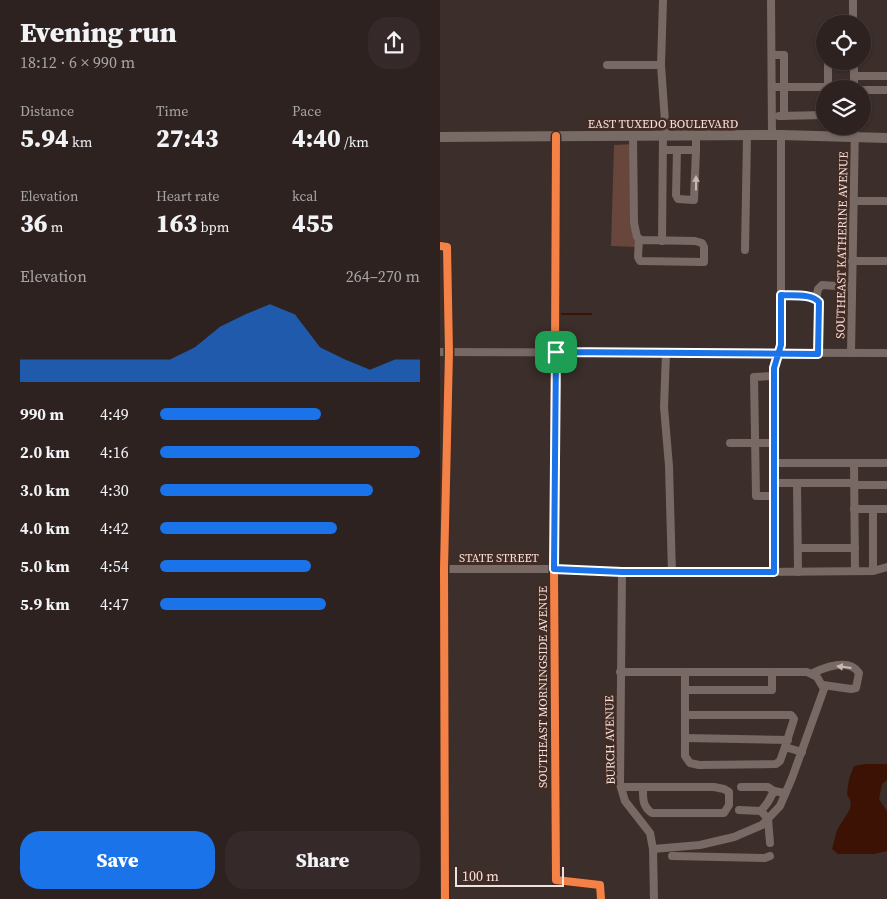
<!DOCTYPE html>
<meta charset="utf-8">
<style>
:root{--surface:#2d2220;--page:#352a29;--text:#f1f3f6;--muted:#a7a4a5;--line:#483f3e;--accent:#1a73e8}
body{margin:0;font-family:"Source Serif 4",serif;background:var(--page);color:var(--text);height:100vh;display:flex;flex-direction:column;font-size:19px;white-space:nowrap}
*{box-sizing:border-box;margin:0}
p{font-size:16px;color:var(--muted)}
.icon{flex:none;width:28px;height:28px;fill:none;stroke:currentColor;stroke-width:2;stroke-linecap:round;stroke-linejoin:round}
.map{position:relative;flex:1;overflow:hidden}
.panel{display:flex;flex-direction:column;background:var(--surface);width:440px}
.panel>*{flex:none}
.fabs{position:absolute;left:376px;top:15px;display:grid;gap:10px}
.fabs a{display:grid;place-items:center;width:55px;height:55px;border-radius:50%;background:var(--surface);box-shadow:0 1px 4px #0004,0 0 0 1px var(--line);font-size:25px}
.scale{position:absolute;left:15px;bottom:12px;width:109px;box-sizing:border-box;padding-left:5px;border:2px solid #f2e2dd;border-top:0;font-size:14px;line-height:18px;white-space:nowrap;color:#f2e2dd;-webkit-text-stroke:4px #432b23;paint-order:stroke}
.pin{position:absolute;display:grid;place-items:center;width:42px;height:42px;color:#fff;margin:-21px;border-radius:10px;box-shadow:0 2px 8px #0006}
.round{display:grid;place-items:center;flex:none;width:52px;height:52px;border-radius:20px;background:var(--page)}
.summary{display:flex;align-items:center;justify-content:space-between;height:85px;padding:0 20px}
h1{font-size:28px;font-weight:800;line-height:38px}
.figures{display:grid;grid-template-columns:repeat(3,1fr);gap:8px;height:85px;padding:5px 20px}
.figures div{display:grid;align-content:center}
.figures b{font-size:25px;font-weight:800}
.figures small{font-size:14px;font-weight:400}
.figures p{font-size:14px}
.chart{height:140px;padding:10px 20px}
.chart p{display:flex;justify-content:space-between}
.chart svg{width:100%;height:90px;margin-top:5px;fill:var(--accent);opacity:.7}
.cta{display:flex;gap:10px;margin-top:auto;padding:10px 20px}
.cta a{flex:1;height:58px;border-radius:20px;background:var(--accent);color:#fff;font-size:20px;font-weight:800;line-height:58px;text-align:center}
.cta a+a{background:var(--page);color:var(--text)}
ul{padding:0 20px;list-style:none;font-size:16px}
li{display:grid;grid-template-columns:80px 60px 1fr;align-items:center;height:38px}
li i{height:12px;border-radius:6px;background:var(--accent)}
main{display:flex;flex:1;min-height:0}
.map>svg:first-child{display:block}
.green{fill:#68463b}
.water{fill:#3c1204}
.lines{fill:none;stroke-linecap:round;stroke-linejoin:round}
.stream{stroke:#3c1204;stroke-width:2}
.minor{stroke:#786964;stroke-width:8}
.major{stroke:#786a64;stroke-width:10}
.cycleway-casing{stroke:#432b23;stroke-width:11}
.cycleway{stroke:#f48246;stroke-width:8}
.oneway{fill:#c7b8b3}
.route-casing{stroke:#fff;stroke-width:10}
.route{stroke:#1a73e8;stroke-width:6}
.labels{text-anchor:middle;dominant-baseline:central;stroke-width:5;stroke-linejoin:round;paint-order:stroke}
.street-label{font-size:12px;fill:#f2e2dd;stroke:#432b23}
</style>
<main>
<section class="panel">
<div class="summary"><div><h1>Evening run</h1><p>18:12 · 6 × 990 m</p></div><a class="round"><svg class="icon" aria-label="share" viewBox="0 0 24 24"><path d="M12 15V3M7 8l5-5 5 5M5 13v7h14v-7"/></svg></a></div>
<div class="figures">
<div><p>Distance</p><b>5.94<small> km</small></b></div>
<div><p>Time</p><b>27:43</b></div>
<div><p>Pace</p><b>4:40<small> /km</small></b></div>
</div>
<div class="figures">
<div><p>Elevation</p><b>36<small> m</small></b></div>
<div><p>Heart rate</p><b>163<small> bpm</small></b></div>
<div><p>kcal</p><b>455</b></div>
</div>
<div class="chart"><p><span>Elevation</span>264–270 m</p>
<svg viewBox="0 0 160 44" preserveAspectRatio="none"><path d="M0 44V33L10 33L20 33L30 33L40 33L50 33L60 33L70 27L80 17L90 11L100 6L110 11L120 27L130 33L140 38L150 33L160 33V44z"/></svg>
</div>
<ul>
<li><b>990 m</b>4:49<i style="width:62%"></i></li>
<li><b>2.0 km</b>4:16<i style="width:100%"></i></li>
<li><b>3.0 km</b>4:30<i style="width:82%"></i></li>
<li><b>4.0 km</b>4:42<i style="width:68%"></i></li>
<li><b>5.0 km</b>4:54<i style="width:58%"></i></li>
<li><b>5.9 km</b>4:47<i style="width:64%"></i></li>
</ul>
<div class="cta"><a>Save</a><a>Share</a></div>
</section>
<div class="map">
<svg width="447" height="899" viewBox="0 0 447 899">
<rect width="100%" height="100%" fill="#3c2e2a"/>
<path class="green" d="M193,144l4,103 -26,-1 3,-101z"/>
<path class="water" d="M425,764h22v16l-5,4 -3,15 8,12v40l-13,3h-36l-6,-5 5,-19 13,-21 1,-7 -4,-8 2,-15 5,-13z"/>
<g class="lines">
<path class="stream" d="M122,314h29"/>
<g class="minor">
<path d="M223,0l-2,65 5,71"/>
<path d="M331,0l1,135"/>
<path d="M413,0v24"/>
<path d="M332,55h12v61"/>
<path d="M414,61v28"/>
<path d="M167,65h54"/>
<path d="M414,76h33"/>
<path d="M332,87h56v-26"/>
<path d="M422,90h25"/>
<path d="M339,116l46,-1"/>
<path d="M116,136l-2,433 2,311 44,5 1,14"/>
<path d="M193,136l1,87 3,14 4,3 54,1 7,2 2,4v15l-64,-1 -2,-4 1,-18"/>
<path d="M223,150h33v-13"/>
<path d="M237,150l-1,45 2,4 16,1 2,-50"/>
<path d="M414,201h32"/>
<path d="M222,241l1,-105"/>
<path d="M0,246l7,1 2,105 -5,217 1,330"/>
<path d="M305,250l2,-114"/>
<path d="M412,261h35"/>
<path d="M341,295c11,1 30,-2 38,7l-1,51"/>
<path d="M376,299l2,-10 4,-4 30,2"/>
<path d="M0,352l447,1"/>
<path d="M226,353l-2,54 5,59 3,107"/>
<path d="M411,353l4,-227"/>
<path d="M334,376l-20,1 2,119h18"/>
<path d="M290,443h44"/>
<path d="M335,463h112"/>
<path d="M414,463l1,108"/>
<path d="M334,483h80"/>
<path d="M357,483l1,89"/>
<path d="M414,485h33"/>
<path d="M414,509h33"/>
<path d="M358,548h57"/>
<path d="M0,569h114l118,4 201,-2 14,-4"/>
<path d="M433,571v-62"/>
<path d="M182,572l-2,212 5,17 25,32 3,16 1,50"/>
<path d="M334,572l-1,-204 8,-23v-210"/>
<path d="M180,672h187l10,5 7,12 -32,89 -12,28 -18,19 -28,12 -34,8 -47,4"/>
<path d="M245,672v84l5,7 9,2 77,-1 4,-3 5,-14 17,5"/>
<path d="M373,673c13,-6 36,-15 46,0l-3,15 -5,1 -28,-4"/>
<path d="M245,690h87v-18"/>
<path d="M245,715h106l3,4 -9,28"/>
<path d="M245,738l103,2"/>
<path d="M181,787h93l10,2 5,3v13l-5,8h-72c-10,-7 -9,-15 -9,-26"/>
<path d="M301,787h27l6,4"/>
<path d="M299,810l22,1 7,8 2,24"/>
<path d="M321,811l7,-9 6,-11 11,2"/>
<path d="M232,856l93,2 5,-2"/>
</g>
<path class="major" d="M0,137l341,-2 106,3"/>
<g class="cycleway-casing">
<g id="cycleway">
<path d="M116,136l-2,433 2,311 44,5 1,14"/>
<path d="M0,246l7,1 2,105 -5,217 1,330"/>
</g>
</g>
<use href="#cycleway" class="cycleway"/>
</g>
<defs><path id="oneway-solid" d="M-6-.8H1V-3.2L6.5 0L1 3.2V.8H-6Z" transform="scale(1.25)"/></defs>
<g class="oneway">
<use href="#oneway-solid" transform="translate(256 183) rotate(-90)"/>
<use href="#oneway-solid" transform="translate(404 667) rotate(-173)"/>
</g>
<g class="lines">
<g class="route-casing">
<path id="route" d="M116,352l-2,217 68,3h152v-204l7,-23v-50c11,1 30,-2 38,7l-1,52 -262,-2"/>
</g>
<use href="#route" class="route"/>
</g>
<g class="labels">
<g class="street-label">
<text x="223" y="124">EAST TUXEDO BOULEVARD</text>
<text transform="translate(402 245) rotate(-89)">SOUTHEAST KATHERINE AVENUE</text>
<text x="59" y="558">STATE STREET</text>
<text transform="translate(103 687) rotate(-90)">SOUTHEAST MORNINGSIDE AVENUE</text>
<text transform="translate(170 740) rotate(-91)">BURCH AVENUE</text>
</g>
</g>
</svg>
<div class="fabs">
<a><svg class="icon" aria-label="locate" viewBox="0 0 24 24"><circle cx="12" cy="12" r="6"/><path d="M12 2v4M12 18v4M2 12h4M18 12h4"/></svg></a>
<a><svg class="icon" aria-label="layers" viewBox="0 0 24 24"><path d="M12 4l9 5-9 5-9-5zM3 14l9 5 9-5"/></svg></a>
</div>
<div class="scale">100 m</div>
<div class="pin" style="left:116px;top:352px;background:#1e9e55"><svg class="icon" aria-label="arrive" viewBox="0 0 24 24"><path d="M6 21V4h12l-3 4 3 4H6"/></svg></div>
</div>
</main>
